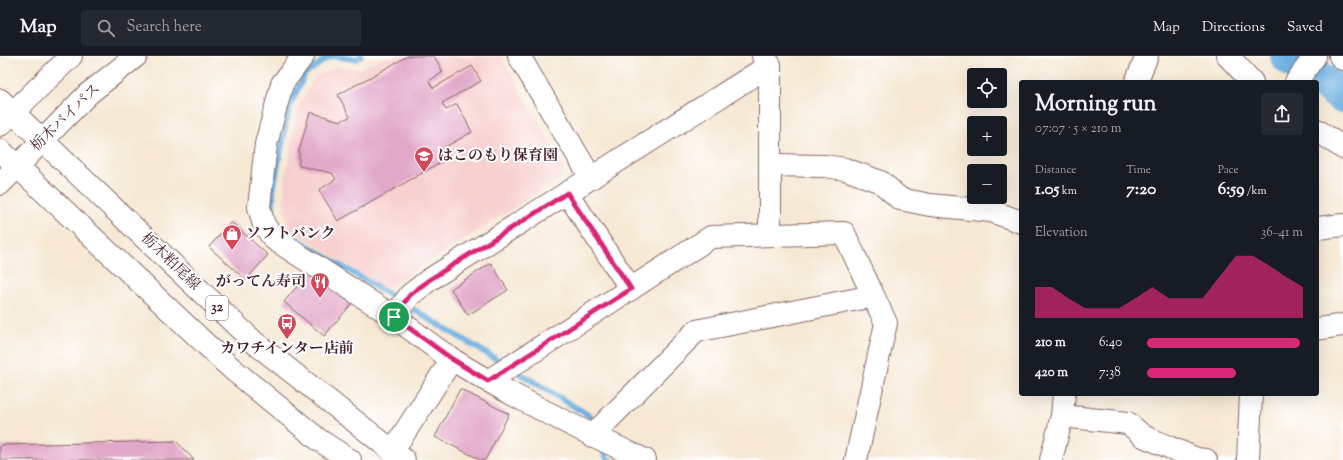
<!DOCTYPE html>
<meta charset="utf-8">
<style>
:root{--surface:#171b24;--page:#242831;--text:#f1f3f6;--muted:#9ea1a6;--line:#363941;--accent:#db2777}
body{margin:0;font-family:"Sorts Mill Goudy","Noto Serif JP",serif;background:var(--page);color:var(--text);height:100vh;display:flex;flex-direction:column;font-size:15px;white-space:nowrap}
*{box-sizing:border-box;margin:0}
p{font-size:13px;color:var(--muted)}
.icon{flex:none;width:22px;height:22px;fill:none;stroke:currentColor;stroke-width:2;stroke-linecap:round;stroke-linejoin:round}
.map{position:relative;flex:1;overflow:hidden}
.sheet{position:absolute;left:1019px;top:24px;width:300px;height:316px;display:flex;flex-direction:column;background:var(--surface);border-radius:4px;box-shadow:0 4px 16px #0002}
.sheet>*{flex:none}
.tools{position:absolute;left:967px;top:12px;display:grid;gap:8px}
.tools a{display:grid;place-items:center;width:40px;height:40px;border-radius:4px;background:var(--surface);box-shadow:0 4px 16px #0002;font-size:20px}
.pin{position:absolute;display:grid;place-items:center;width:34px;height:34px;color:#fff;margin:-17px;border:2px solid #fff;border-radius:50%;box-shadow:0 1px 4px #0007}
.round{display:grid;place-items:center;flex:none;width:42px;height:42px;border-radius:4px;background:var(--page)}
.overview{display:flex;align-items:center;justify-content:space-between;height:68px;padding:0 16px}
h1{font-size:22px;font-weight:700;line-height:30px}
.metrics{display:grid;grid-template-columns:repeat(3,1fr);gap:6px;height:68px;padding:4px 16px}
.metrics div{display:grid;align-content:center}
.metrics b{font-size:17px;font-weight:700}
.metrics small{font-size:11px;font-weight:400}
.metrics p{font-size:11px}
.chart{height:112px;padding:8px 16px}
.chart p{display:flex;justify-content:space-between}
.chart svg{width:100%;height:72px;margin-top:4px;fill:var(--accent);opacity:.7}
ul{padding:0 16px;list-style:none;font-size:13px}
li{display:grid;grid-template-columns:64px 48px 1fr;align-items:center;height:30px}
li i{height:10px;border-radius:5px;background:var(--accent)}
header{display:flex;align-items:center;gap:24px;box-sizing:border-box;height:56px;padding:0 20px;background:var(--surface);border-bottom:1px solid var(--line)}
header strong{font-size:19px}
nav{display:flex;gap:22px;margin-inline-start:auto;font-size:14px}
.search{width:280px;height:36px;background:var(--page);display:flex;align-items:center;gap:10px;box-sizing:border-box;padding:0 14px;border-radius:4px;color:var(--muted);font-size:15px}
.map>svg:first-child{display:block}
.built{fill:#f7d0cf}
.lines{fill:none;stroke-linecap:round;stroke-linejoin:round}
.stream{stroke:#6aafe0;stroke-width:6}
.river{stroke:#6aafe0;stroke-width:36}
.building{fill:#e2a8c9}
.street-casing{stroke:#866566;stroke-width:24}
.secondary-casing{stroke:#866566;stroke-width:24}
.primary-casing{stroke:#866566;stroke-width:24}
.street{stroke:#fff;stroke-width:22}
.secondary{stroke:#fff;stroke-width:22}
.primary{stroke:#fff;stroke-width:22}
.route-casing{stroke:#fff;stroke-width:8}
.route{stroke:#db2777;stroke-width:5}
.labels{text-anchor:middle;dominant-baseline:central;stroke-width:4;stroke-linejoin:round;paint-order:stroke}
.shield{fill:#fff;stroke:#80626b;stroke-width:1}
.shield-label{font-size:14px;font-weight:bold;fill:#4a1f2b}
.street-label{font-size:15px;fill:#4a1f2b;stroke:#fff}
.poi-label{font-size:15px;font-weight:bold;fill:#4a1f2b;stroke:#fff;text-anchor:start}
</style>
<header>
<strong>Map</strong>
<div class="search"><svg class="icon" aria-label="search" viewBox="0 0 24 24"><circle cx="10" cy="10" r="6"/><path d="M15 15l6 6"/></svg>Search here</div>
<nav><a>Map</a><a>Directions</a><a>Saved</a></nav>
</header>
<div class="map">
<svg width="1343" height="404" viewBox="0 0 1343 404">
<rect width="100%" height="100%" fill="#fff"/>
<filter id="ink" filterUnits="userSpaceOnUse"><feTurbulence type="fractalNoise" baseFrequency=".025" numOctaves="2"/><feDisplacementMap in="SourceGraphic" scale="8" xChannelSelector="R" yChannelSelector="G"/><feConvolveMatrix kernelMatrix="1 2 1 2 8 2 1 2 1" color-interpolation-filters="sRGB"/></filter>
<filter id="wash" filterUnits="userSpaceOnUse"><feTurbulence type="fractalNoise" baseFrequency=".012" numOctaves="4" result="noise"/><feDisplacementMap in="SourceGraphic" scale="16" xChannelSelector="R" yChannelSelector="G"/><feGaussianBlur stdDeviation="0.9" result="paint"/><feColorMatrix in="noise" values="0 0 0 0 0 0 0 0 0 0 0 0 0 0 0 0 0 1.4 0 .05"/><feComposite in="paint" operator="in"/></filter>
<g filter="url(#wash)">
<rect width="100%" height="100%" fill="#f6e8d3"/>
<path class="built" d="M386,0h115l63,112 -4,11 -175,110 -96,-61 -5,-20 1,-28 13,-72 17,-31 21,-10 24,2z"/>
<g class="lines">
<g class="stream">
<path d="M330,0l-25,18 -16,33 -16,83v35l233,140"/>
<path d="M330,0l26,3 5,-3"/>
<path d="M514,314l76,46 4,10"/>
<path d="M602,390l5,13 3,1"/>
</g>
<path class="river" d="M1288,0l55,40"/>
</g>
<g id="blocks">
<g class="building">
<path d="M408,0h26l9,16 -14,9 4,7 39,-22 9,15 -39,22 4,7 11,-6 15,28 -32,18 5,10 -107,61 -19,-31 17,-11 -4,-6 -33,-7v-15l11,-39 30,9 10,-4 -12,-22z"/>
<path d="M231,166l37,33 -22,25 -37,-33z"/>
<path d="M491,207l17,27 -40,25 -17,-26z"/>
<path d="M314,210l41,34 -31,36 -40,-34z"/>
<path d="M460,333l49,25 -24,46h-4l-46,-23z"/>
<path d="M176,385l18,19h-194v-15z"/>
</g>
</g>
</g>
<g filter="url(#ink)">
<use href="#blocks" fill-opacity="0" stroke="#866566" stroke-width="1"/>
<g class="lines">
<g class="street-casing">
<g id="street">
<path d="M303,0l-21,28 -16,60 -7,63 5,18 10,14 120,78"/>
<path d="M519,0l72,122"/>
<path d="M763,0l7,9v169"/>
<path d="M1228,0l24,26"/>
<path d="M1340,0l3,3"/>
<path d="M1136,26l11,-26"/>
<path d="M1296,26l19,-26"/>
<path d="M1317,74l26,18"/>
<path d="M771,109l54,1 20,3 36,13 19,17 30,6 61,6 30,11"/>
<path d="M567,137l64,96"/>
<path d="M1317,172l26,-3"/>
<path d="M1317,273l26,-4"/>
<path d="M488,325l223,-144 133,-4 42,90 -30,137"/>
<path d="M1062,360l66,7 15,13 54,23 9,1"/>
<path d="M592,380l104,-105 177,-35"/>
<path d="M392,396l60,-93"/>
<path d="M645,404c-65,-30 -131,-62 -192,-100 -20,-13 -39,-29 -59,-43l16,-22 19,-15 341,-215"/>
<path d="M1051,404l11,-44 2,-22"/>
<path d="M1248,404l3,-66"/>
</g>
</g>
<g class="secondary-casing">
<g id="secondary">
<path d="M0,69l71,-69"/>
<path d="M0,128l88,-90 48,-38"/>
</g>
</g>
<g class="primary-casing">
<g id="primary">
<path d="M0,44l255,243 149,117"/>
<path d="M0,94l231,218 88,72 31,20"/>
</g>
</g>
<use href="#street" class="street"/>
<use href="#secondary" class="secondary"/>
<use href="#primary" class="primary"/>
</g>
</g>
<g class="lines" filter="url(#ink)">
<g class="route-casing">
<path id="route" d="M567,137l64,96 -143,92 -36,-22 -58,-42 16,-22 19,-15z"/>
</g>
<use href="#route" class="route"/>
</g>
<defs>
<g id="school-pin" transform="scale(1)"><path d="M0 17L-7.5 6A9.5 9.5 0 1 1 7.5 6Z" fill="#d1495b" stroke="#fff"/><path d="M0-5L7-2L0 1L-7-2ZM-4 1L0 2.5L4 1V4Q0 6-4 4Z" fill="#fff"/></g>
<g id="shop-pin" transform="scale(1)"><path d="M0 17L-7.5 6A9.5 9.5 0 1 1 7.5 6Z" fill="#d1495b" stroke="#fff"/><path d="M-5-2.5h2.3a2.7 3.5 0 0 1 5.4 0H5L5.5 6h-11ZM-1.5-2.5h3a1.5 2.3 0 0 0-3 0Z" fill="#fff"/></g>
<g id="restaurant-pin" transform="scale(1)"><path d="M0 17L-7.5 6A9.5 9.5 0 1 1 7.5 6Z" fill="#d1495b" stroke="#fff"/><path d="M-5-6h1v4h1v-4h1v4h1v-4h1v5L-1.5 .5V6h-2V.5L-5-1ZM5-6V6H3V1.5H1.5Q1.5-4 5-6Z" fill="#fff"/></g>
<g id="bus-pin" transform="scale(1)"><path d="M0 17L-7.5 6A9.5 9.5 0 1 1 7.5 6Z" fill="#d1495b" stroke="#fff"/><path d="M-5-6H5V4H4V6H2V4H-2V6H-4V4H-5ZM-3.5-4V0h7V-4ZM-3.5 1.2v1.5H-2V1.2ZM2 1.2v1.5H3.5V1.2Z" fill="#fff"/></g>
</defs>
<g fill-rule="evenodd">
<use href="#school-pin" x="424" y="100"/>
<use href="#shop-pin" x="232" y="178"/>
<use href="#restaurant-pin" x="320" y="226"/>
<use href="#bus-pin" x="287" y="267"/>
</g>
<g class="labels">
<rect class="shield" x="206" y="240" width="22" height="24" rx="3"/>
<g class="shield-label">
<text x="217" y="252">32</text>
</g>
<g class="street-label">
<text transform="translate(66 62) rotate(-44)">栃木バイパス</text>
<text transform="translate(170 206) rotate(44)">栃木粕尾線</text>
</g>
<g class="poi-label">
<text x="438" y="100">はこのもり保育園</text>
<text x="246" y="178">ソフトバンク</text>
<text x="306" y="226" text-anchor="end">がってん寿司</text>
<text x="287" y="293" text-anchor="middle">カワチインター店前</text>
</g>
</g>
</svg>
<div class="tools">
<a><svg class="icon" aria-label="locate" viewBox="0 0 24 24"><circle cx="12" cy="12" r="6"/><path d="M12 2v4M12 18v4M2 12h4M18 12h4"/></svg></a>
<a>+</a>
<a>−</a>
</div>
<div class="pin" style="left:394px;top:261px;background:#1e9e55"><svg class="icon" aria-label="arrive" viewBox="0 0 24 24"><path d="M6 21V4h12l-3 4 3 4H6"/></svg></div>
<section class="sheet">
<div class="overview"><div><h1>Morning run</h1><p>07:07 · 5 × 210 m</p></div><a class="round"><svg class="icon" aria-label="share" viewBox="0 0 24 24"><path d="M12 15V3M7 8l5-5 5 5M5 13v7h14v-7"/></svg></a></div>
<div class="metrics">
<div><p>Distance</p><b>1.05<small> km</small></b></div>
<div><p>Time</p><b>7:20</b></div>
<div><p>Pace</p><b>6:59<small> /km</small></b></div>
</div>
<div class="chart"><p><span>Elevation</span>36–41 m</p>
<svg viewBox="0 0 160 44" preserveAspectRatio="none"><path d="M0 44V25L10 25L20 32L30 38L40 38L50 38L60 32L70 25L80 32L90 32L100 32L110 19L120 6L130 6L140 12L150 19L160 25V44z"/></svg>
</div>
<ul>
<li><b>210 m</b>6:40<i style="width:98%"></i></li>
<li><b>420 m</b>7:38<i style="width:57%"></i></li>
</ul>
</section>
</div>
